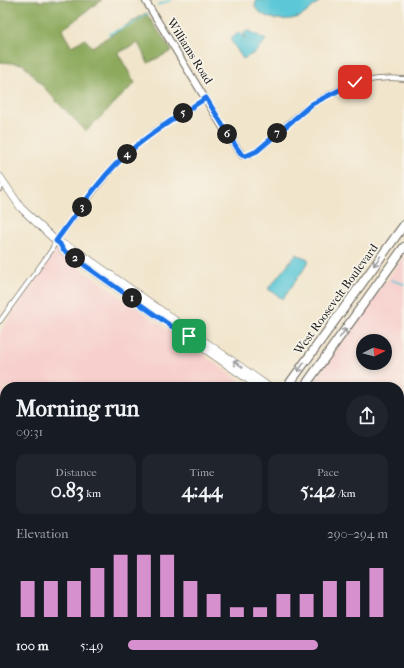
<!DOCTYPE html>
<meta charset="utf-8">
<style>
:root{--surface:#171b24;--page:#20242c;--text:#f1f3f6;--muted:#9ea1a6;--accent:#d690ce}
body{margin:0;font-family:"IM FELL French Canon",serif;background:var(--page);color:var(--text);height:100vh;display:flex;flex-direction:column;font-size:15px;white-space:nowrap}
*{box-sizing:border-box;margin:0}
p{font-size:13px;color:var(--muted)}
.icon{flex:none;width:22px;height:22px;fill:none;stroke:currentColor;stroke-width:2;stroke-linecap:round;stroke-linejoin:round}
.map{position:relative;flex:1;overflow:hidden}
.details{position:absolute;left:0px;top:382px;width:404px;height:286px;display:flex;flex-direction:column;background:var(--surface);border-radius:16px 16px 0 0;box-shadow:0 2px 6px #0003}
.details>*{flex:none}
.needle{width:26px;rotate:84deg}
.tools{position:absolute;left:356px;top:334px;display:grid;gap:8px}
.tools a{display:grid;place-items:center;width:36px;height:36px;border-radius:50%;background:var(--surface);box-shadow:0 2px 6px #0003;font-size:20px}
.pin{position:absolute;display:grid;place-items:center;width:34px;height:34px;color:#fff;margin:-17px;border-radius:8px;box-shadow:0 2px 6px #0006}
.km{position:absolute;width:20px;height:20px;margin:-10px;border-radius:50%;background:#222;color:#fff;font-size:11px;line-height:20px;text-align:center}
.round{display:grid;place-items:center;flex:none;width:42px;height:42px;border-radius:21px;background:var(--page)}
.summary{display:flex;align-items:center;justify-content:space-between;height:68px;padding:0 16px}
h1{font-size:22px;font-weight:800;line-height:30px}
.metrics{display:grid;grid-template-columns:repeat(3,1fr);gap:6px;height:68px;padding:4px 16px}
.metrics div{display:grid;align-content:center;border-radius:10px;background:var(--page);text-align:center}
.metrics b{font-size:20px;font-weight:800}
.metrics small{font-size:11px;font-weight:400}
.metrics p{font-size:11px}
.chart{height:112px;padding:8px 16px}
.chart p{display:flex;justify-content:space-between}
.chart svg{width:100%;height:72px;margin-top:4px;stroke:var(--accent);stroke-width:6}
ul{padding:0 16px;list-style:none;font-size:13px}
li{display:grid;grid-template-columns:64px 48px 1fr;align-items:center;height:30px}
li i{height:10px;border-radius:5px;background:var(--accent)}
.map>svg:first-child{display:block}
.built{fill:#f7d0cd;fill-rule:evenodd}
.forest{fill:#8ca95b;stroke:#54623c}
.water{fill:#5cc7d7;stroke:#3c727a}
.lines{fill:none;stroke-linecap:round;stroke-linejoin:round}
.stream{stroke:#5cc7d7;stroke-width:1.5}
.street-casing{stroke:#676259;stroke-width:5.5}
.secondary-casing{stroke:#676259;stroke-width:8}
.primary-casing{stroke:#676259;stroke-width:8}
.highway-casing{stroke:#676259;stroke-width:10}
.street{stroke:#fff;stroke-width:4}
.secondary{stroke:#fff;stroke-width:6}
.primary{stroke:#fff;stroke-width:7}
.highway{stroke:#fff;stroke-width:8}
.oneway{stroke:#999}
.route-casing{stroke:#fff;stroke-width:8}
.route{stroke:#1a73e8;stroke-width:5}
.labels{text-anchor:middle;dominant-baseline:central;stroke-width:3.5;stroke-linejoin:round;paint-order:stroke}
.street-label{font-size:12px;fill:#1c1c1c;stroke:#f7f3e8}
</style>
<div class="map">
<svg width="404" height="668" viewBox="0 0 404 668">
<rect width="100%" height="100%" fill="#f7f3e8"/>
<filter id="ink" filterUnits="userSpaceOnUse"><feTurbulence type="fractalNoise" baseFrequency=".025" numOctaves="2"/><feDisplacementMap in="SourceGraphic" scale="8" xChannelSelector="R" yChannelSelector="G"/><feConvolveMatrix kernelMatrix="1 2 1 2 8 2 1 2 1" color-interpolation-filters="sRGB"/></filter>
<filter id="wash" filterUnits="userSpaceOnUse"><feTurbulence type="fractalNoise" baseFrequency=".012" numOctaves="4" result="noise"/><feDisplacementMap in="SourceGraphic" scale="16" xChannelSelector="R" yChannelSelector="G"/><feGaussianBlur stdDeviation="0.9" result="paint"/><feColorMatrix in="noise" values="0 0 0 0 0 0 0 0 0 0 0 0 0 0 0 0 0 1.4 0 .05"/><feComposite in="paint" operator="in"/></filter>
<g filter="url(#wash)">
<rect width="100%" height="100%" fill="#f1e5cb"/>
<g class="built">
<path d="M56,251l193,136h-244v265l-5,-4v-316z"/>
<path d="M404,256v162l-5,12v-43h-89zM363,341h22v22h-22z"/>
<path d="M21,663h67l-4,5h-56z"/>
</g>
<g class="forest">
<path d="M0,0h39l1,2 4,-2h58l-40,30 9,16 14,-7 7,8 54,-34 26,38 -24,12 -10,-20 -20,10 17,30 -49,48 -27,-27 -36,-40 -23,-2z"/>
<path d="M0,648l5,4v11h16l7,5h-28z"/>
<path d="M232,663h102l-1,5h-102z"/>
</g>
<g class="water">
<path d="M256,0h66c-8,4 -15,14 -23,17 -15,5 -35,3 -44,-10z"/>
<path d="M248,30l18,10 -10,12 -13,7 -13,-20 10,-7 5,7 1,-1 -2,-5z"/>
<path d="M296,254l12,5v4l-25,36 -15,-10z"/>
</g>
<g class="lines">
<g class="stream">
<path d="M158,5l13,-5"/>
<path d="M109,34l25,-11 14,-10"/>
<path d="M391,280l13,4"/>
<path d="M0,638l5,2"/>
</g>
</g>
</g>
<g filter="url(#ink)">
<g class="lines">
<g class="street-casing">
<g id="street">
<path d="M242,155l4,1c14,-4 26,-18 36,-28 36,-32 73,-54 122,-49"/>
<path d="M0,189l4,-5"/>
<path d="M0,321l51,-70 5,-10 58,-75 16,-15 24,-20 52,-33"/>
</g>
</g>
<g class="secondary-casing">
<g id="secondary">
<path d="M145,0l80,131 17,24"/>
<path d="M399,598h5"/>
<path d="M120,663l10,5"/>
<path d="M168,668l19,-5"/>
</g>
</g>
<g class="primary-casing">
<g id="primary">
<path d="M0,177l21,31 35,33 21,10 192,136"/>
<path d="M60,244l3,6 196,137"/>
</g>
</g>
<g class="highway-casing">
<g id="highway">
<path d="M287,387l117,-162"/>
<path d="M304,387l100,-140"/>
<path d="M85,668l4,-5"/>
<path d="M102,668l4,-5"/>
</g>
</g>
<use href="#street" class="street"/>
<use href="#secondary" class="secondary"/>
<use href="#primary" class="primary"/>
<use href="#highway" class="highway"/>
</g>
<defs><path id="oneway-shaft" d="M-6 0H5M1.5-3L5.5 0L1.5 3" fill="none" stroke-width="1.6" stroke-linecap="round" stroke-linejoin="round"/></defs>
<g class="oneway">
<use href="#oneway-shaft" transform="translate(377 261) rotate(126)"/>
<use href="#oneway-shaft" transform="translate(343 333) rotate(-54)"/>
<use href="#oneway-shaft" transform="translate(238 364) rotate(-146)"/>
<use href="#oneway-shaft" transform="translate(301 367) rotate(126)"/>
</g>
</g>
<g class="lines" filter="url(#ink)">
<g class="route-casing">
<path id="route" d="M189,336l-18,-10 -108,-76 -3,-6 -4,-3c23,-31 45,-65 74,-90 24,-21 50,-36 76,-53l31,50 5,7 4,1 11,-5 55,-47 43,-22"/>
</g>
<use href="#route" class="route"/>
</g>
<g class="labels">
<g class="street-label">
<text transform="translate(190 51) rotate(58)">Williams Road</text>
<text transform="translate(336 299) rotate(-54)">West Roosevelt Boulevard</text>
</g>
</g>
</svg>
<div class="tools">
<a><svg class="needle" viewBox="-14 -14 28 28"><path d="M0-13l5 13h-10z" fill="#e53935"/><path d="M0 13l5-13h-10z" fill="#9ea1a6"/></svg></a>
</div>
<div class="pin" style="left:189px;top:336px;background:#1e9e55"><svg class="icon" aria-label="arrive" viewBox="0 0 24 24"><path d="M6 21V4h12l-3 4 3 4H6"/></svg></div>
<div class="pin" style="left:355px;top:82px;background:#d93025"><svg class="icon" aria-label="check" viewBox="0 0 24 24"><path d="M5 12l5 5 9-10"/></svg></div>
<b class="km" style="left:132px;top:298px">1</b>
<b class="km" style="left:75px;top:258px">2</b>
<b class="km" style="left:82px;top:207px">3</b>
<b class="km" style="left:127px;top:154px">4</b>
<b class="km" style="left:183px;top:113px">5</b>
<b class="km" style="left:227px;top:134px">6</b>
<b class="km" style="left:277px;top:133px">7</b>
<section class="details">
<div class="summary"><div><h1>Morning run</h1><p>09:31</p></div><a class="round"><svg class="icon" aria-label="share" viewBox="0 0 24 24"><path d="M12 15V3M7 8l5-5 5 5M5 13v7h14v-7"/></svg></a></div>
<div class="metrics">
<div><p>Distance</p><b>0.83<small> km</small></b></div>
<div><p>Time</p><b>4:44</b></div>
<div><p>Pace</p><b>5:42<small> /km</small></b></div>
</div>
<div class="chart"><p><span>Elevation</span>290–294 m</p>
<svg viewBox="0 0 160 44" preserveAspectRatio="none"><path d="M5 44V22M15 44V22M25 44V22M35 44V14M45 44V6M55 44V6M65 44V6M75 44V22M85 44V30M95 44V38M105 44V38M115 44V30M125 44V30M135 44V22M145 44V22M155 44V14"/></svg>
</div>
<ul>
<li><b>100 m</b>5:49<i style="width:73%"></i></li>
</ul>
</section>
</div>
